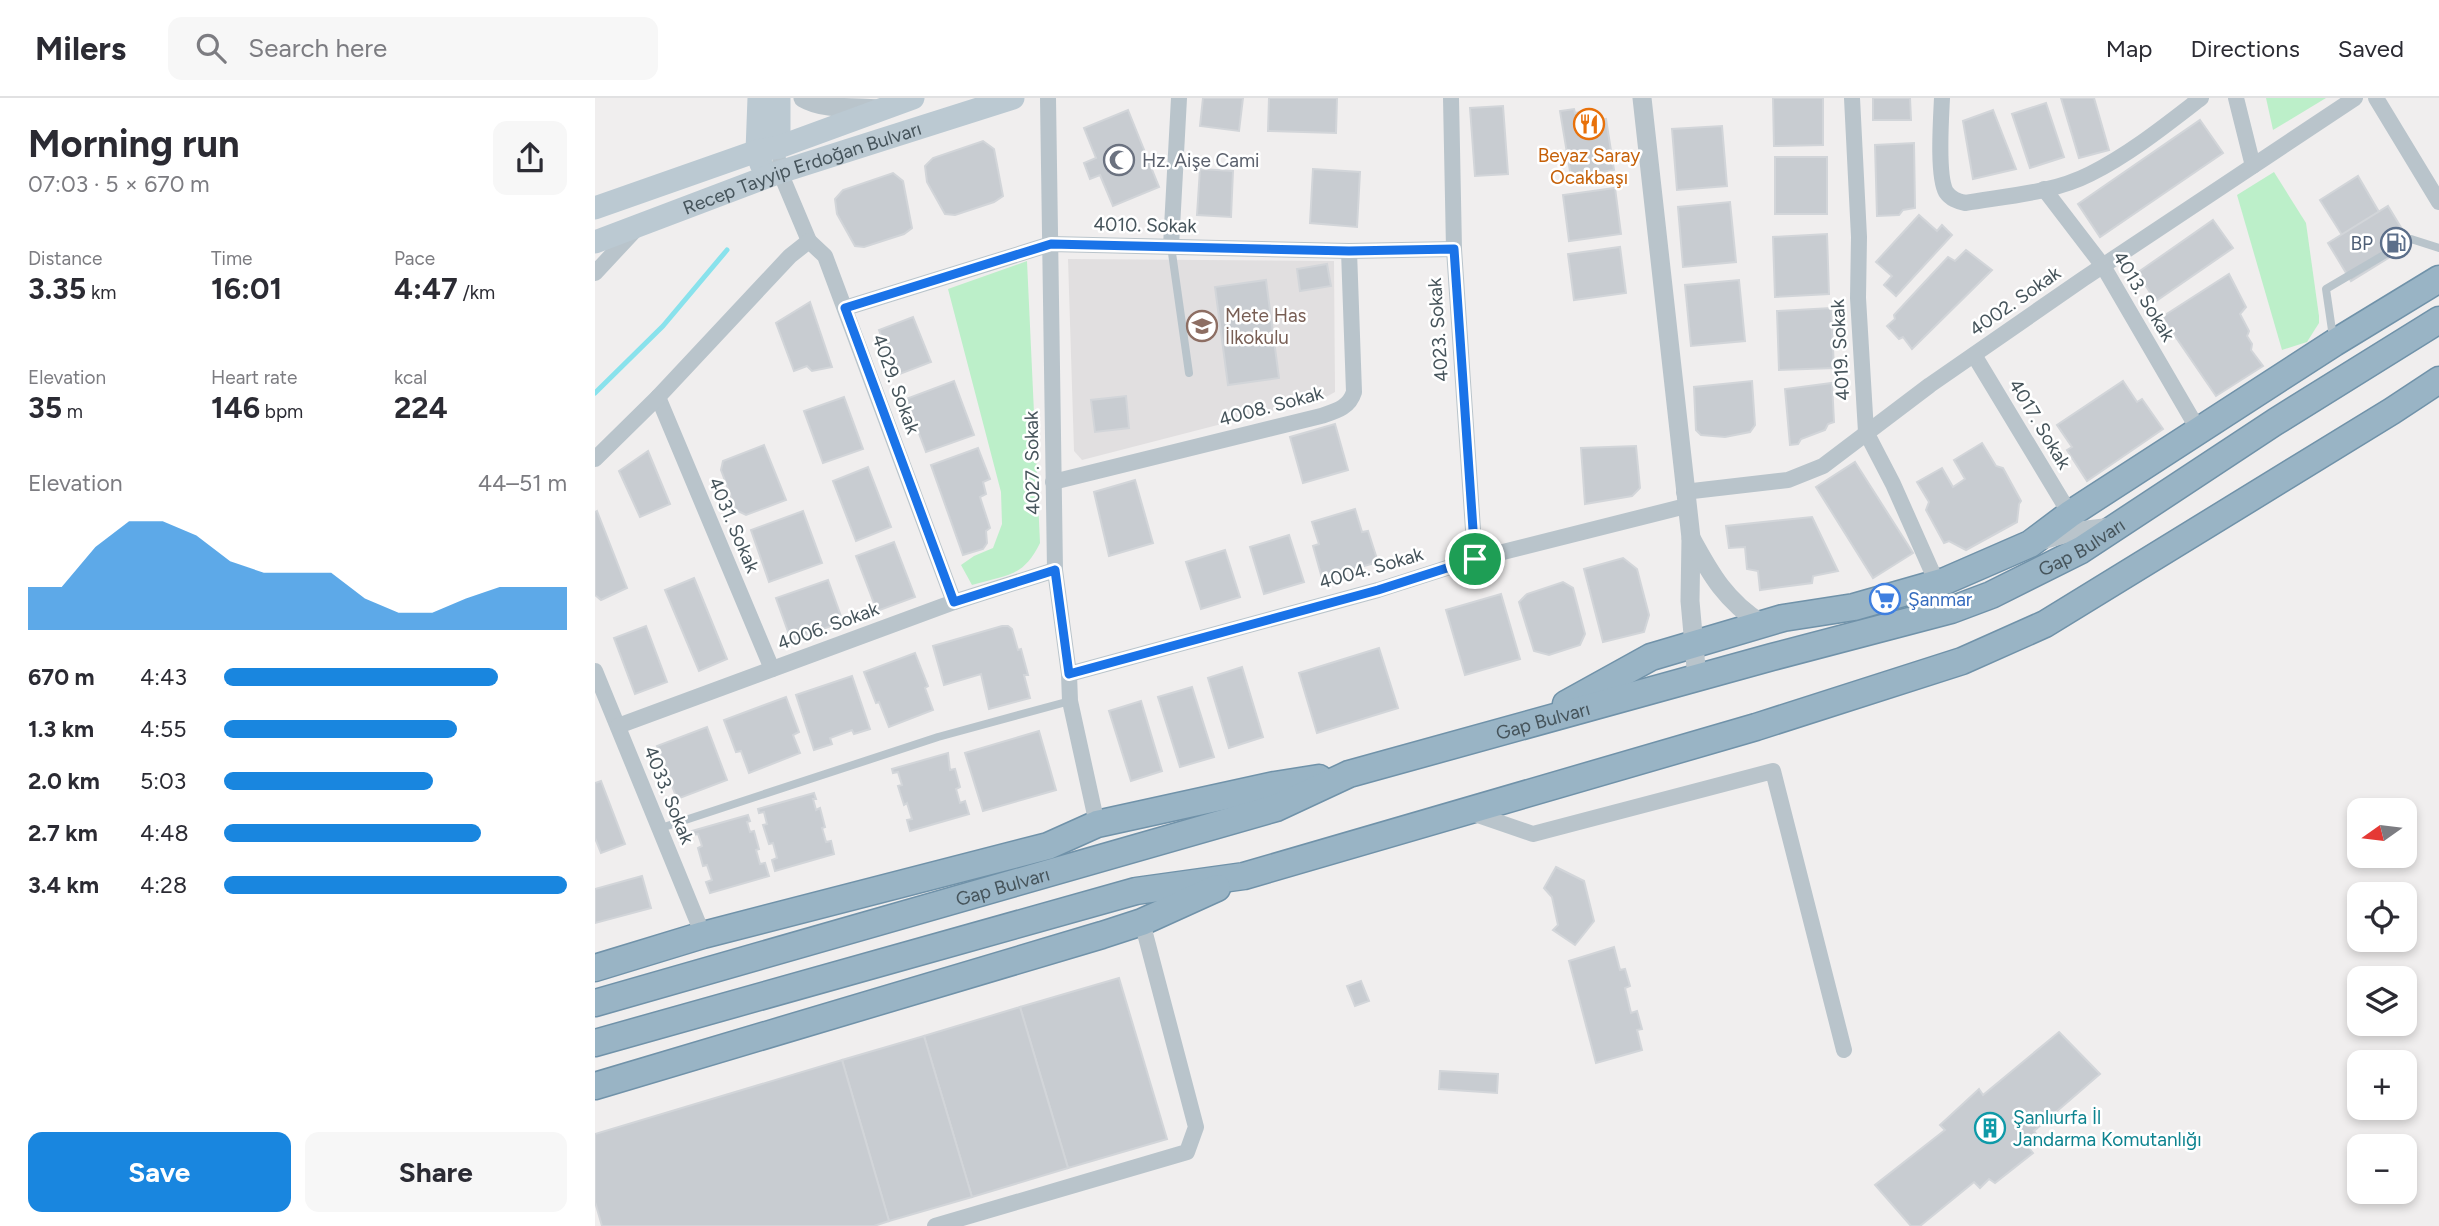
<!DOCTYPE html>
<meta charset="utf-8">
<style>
:root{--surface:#fff;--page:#f7f7f7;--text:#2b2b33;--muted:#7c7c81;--line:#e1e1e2;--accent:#1986df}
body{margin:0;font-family:Figtree,sans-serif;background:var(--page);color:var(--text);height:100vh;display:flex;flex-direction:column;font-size:26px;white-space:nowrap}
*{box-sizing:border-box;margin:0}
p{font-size:23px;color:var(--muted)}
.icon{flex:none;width:38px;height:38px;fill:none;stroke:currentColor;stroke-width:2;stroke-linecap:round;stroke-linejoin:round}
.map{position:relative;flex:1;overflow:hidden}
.panel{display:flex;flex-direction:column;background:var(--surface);width:595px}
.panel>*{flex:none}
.needle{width:46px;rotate:256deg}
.controls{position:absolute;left:1752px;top:700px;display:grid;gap:14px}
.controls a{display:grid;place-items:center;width:70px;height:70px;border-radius:14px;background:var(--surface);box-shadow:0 4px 10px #0003;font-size:35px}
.pin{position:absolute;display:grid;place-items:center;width:60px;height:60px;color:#fff;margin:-30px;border:4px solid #fff;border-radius:50%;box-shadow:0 2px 7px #0007}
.round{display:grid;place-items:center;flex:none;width:74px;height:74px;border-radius:14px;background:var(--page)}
.head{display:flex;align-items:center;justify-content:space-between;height:119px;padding:0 28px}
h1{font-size:38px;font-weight:700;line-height:52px}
.figures{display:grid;grid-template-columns:repeat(3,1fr);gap:10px;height:119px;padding:7px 28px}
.figures div{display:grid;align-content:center}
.figures b{font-size:30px;font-weight:700}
.figures small{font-size:19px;font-weight:400}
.figures p{font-size:19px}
.chart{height:196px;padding:14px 28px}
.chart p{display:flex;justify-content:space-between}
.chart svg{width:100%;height:126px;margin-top:7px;fill:var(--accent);opacity:.7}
.button{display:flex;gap:14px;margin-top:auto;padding:14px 28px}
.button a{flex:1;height:80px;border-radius:14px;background:var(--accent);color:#fff;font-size:28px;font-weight:700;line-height:80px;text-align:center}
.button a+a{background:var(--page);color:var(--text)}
ul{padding:0 28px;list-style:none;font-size:23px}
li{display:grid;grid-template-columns:112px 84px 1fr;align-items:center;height:52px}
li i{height:18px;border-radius:9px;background:var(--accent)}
header{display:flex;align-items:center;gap:42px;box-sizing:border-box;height:98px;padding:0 35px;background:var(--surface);border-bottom:2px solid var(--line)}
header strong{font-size:33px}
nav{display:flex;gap:38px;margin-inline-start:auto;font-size:24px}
.search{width:490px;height:63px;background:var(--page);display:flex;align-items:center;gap:18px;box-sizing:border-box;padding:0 24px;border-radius:14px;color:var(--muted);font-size:26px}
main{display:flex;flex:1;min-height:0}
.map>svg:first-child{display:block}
.education{fill:#e1dfe0}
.green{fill:#bcefc9}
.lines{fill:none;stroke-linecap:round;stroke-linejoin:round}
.stream{stroke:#89e2ec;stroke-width:5}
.building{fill:#c8ccd1;stroke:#d2d5d9;stroke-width:2}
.trunk-casing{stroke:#7092a9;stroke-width:29}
.service{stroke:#b9c4cb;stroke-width:8}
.minor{stroke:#b9c4cb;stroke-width:16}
.tertiary{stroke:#b9c4cb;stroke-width:19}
.secondary{stroke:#bbc9d2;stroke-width:23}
.trunk{stroke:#99b4c5;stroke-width:26}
.route-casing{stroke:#fff;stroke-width:14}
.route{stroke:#1a73e8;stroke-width:9}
.labels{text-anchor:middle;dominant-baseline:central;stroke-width:5;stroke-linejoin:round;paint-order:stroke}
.food-label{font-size:19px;fill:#c56008;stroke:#fff}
.worship-label{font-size:19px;fill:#5b616d;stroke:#fff;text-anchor:start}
.street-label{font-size:19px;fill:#46545b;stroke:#fff}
.service-label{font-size:19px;fill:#4e5e75;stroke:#fff;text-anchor:end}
.education-label{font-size:19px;fill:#785e54;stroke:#fff;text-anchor:start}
.shop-label{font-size:19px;fill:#366cbe;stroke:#fff;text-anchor:start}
.culture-label{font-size:19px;fill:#0d838f;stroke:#fff;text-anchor:start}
</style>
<header>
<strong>Milers</strong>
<div class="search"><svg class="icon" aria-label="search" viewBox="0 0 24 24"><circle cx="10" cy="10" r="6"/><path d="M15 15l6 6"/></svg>Search here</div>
<nav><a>Map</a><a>Directions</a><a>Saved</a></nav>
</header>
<main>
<section class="panel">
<div class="head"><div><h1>Morning run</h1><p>07:03 · 5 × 670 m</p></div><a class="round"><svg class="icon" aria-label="share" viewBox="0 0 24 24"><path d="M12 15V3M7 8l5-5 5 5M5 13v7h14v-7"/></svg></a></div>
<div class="figures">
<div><p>Distance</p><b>3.35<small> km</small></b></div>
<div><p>Time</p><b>16:01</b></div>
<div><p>Pace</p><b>4:47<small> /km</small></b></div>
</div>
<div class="figures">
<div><p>Elevation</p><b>35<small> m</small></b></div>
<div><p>Heart rate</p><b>146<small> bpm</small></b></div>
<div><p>kcal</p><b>224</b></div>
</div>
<div class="chart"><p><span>Elevation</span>44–51 m</p>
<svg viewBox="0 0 160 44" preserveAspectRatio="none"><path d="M0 44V29L10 29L20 15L30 6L40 6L50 11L60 20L70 24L80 24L90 24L100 33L110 38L120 38L130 33L140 29L150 29L160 29V44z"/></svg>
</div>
<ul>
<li><b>670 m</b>4:43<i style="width:80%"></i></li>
<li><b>1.3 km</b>4:55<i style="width:68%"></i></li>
<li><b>2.0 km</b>5:03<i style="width:61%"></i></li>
<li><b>2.7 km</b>4:48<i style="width:75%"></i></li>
<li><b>3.4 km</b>4:28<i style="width:100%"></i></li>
</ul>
<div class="button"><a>Save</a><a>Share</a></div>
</section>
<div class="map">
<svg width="1844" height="1128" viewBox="0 0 1844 1128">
<rect width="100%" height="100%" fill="#f0eeee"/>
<path class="education" d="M473,161l266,2 1,131 -9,5 -244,63 -8,-9z"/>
<g class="green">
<path d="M1671,0h60l-53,32z"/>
<path d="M1679,74l32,51 13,93v7l-12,19 -25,8 -45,-155z"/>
<path d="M432,163l13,282c-17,35 -34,32 -68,42l-11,-20 13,-9 19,-8 9,-24 -1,-32 -53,-203z"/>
</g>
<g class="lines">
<path class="stream" d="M0,295l68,-67 64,-76"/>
</g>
<g class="building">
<path d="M608,0h40l-4,33 -39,-5z"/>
<path d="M674,0h68l-1,35 -68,-2z"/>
<path d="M1178,0h50v47l-49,1z"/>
<path d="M1278,0h37l1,22h-38z"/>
<path d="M1466,0h33l15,52 -30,8z"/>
<path d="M1451,5l18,54 -34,11 -18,-54z"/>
<path d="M908,8l5,68 -33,2 -5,-68z"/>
<path d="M979,11l1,4 11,-2 2,11 18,-3 8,51 -43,7 -11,-66z"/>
<path d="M533,12l31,77 -46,19 -13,-31 -10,4 -6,-16 12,-5 -12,-30z"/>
<path d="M1398,12l23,59 -43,10 -10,-58z"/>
<path d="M1605,22l23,33 -123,84 -22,-33z"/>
<path d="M1127,28l5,60 -50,4 -5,-61z"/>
<path d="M388,43l11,8 9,47 -9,6 -39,13 -10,-1 -18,-32 -2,-16 8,-8z"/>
<path d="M1319,45l1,65 -12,2 -4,5 -22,1 -2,-71z"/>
<rect x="1180" y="59" width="52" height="57"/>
<path d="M605,71l33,2 -2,46 -34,-2z"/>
<path d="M718,71l47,3 -3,55 -47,-4z"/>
<path d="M298,75l10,8 9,47 -8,6 -40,13 -9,-1 -18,-32 -2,-15 8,-9z"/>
<path d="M1763,78l21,36 -37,23 -22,-35z"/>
<path d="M1020,90l6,46 -52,7 -6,-46z"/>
<path d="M1135,104l6,60 -53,5 -5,-60z"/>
<path d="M1793,108l23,38 -60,37 -23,-38z"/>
<path d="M1324,117l18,16 5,-6 10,10 -56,61 -12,-11 8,-9 -16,-14z"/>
<path d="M1618,122l20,28 -77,53 -19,-28z"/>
<path d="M1232,136l2,60 -54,3 -2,-60z"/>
<path d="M1025,149l6,46 -52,7 -6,-46z"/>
<path d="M1371,152l26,20 -80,79 -9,-12 -4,2 -12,-13 8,-7 -1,-4 54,-58 7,4z"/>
<path d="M732,166l4,22 -31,5 -3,-22z"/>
<path d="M1634,176l17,33 -6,7 9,17 -2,5 5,8 -1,6 12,16 -47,30 -54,-79z"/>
<path d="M671,182l13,98 -51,7 -13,-98z"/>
<path d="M1144,182l6,61 -54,5 -6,-61z"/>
<path d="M215,204l22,65 -20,4 -5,-5 -13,5 -18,-48z"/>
<path d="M1236,210l3,60 -55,2 -2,-59z"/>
<path d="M318,219l18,45 -34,13 -18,-45z"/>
<path d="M359,283l20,54 -48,17 -20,-53z"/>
<path d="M1157,283l3,44 -5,7 -25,5 -24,-2 -5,-5 -2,-43z"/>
<path d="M1528,283l14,21 5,-3 21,30 -76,52 -20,-31 5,-3 -15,-22z"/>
<path d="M1237,285l2,39 -6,2 -3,6 -24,9 -3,5 -8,1 -5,-56z"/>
<path d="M531,298l3,32 -34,4 -4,-32z"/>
<path d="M249,299l19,52 -40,14 -19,-52z"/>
<path d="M740,326l13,46 -45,13 -13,-46z"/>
<path d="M1387,345l14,23 7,2 18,33 -2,3 -2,18 -51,28 -17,-9 -5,2 -18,-33 3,-8 -12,-20 25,-14 11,19 12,-8 -11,-19z"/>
<path d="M169,347l22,55 -40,15 -10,-5 -15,-40 2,-9z"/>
<path d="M1041,348l4,42 -8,8 -47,8 -4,-56z"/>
<path d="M383,350l12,31 -7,3 3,12 -6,3 10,31 -4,3 1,12 -4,6 -20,6 -32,-90z"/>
<path d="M53,353l22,53 -30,13 -21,-46z"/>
<path d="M1260,364l58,91 -40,25 -57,-91z"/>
<path d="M273,369l23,60 -35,14 -23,-60z"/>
<path d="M540,382l18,63 -44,13 -15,-64z"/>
<path d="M760,411l7,23 6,-1 10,31 -56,16 -9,-32 6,-2 -7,-22z"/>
<path d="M2,413l30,77 -26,12 -6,-5v-83z"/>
<path d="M208,413l19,52 -53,19 -18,-52z"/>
<path d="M1217,419l26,54 -25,5 -1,7 -52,7 -2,-19 -11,-2 -2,-22 -16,1 -3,-22z"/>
<path d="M694,437l15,47 -40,12 -14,-47z"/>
<path d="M299,444l21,55 -38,14 -21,-55z"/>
<path d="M630,452l15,47 -39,12 -15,-47z"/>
<path d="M1028,460l14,11 12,46 -5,17 -41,10 -19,-73z"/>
<path d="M99,480l33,81 -28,12 -34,-81z"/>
<path d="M233,482l15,42 -52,18 -15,-42z"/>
<path d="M968,484l10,6 12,46 -5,11 -31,10 -15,-4 -15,-49 8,-8z"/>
<path d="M906,496l19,65 -55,16 -19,-65z"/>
<path d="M51,528l21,56 -32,12 -21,-56z"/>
<path d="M407,528h6l4,3 6,21 3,-1 7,26h-4l6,23 -41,11 -8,-35 -37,11 -11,-39z"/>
<path d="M784,550l19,60 -81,25 -18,-60z"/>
<path d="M320,555l13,33 -3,2 8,22 -44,17 -10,-25 -3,1 -12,-31z"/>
<path d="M647,569l21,70 -34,11 -21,-70z"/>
<path d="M257,578l18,53 -16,5 -2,-4 -22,8 2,6 -18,6 -18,-55z"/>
<path d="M597,589l22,70 -34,10 -22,-70z"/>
<path d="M191,599l13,35 -6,3 7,18 -51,20 -8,-22 -5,1 -12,-32z"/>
<path d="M546,603l21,70 -31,10 -22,-70z"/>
<path d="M112,629l20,53 -50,19 -20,-53z"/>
<path d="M444,633l17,59 -73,21 -18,-58z"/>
<path d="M353,655l2,17 5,-1 5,18 -4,2 4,14 5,-2 4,13 -59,17 -3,-11 5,-1 -5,-16 -3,2 -6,-19 4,-1 -4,-13 -5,1 -1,-4z"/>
<path d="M6,683l24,63 -24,9 -6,-15v-55z"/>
<path d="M219,695l2,6h-3l3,11 4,-2 5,19 -3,1 4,14 5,-1 3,13 -59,17 -3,-11 5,-2 -4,-15 -4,1 -6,-19 4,-1 -3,-12 -5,1 -1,-4z"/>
<path d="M153,717l2,6 -3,1 3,10 4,-1 5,18 -3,1 4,14 5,-1 4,13 -59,17 -4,-11 6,-2 -5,-15 -4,1 -5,-18 4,-2 -4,-12 -5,1 -1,-4z"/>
<path d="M961,769l28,14 10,40 -19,24 -22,-15 5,-5 -6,-28 -8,-9z"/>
<path d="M47,778l9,32 -56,15v-34z"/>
<path d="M1019,849l6,23 5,-1 5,17 -5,2 6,25 6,-2 5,18 -5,1 5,20 -46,13 -27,-102z"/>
<path d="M524,880l48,161 -99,29 -48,-161z"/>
<path d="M766,883l8,20 -14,5 -8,-20z"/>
<path d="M425,909l48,161 -96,29 -48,-161z"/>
<path d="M1464,934l41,42 -66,57 6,8 -11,9 4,5 -38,30 -6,-4 -9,9 -6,-6 -54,44h-9l-36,-41 70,-55 -5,-5 39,-36 4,6z"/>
<path d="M329,938l48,161 -83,24 -47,-161z"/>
<path d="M247,962l47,161 -15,5h-272l-7,-24v-68z"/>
<path d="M845,973l58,3 -1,19 -58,-4z"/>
</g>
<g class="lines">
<g class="trunk-casing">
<g id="trunk">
<path d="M971,606l85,-47 132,-39 71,-11 91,-26 85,-37 40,-30 264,-171 105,-64"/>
<path d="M0,870l108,-33 345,-89 49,-22 178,-39 44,-7"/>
<path id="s2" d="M0,905l681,-195 73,-34 423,-117 179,-47 40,-15 90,-45 194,-128 164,-102"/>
<path d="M0,945l541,-152 108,-15 512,-149 206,-66 83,-37 347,-213 47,-31"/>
<path d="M0,988l507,-151 40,-13 75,-34"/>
</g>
</g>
<g class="service">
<path d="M576,148l18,127"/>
<path d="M1738,239l-7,-48 85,-50 28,9"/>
<path d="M66,730l277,-91 132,-36"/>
</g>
<g class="minor">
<path d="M453,0l7,472 14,104 1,27 27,123"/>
<path d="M856,0l3,151 21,310"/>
<path d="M1257,0l7,139 -1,61 8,134 27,52 44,99"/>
<path d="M1347,0c-1,21 -5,78 4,94 5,7 11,9 19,11 41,-7 88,-10 125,-29 40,-20 76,-49 111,-76"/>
<path d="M1641,0l17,68"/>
<path d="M1781,0l63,104"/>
<path d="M185,65v9l29,69 16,15 129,346"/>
<path d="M1449,91l59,77 96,165"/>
<path d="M576,148l8,-148"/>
<path d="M0,175l42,-45"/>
<path d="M250,210l206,-64 298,7 105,-2"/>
<path d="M1379,257l96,159"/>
<path d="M63,299l114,272"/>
<path d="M0,361l63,-62 132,-141 19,-15"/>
<path d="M458,384l268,-66c15,-5 28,-8 33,-24l-5,-141"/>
<path d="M1089,394l104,-12 35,-14 107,-81 153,-106 272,-181"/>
<path d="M0,573l108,264"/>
<path d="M474,576l309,-84 97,-31 211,-53"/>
<path d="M23,628l336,-124 101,-32"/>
<path d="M874,714l64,22 240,-63 71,279"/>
<path d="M340,1128l252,-74 9,-25 -54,-205"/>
</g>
<g class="tertiary">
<path d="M208,0c20,12 52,9 75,11"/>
<path d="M1047,0l49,440 -1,63 7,78"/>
<path d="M1096,440c20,37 35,63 71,86"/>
<path d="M1447,442l29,-8 41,-5"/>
</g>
<g class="secondary">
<path d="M164,0l-2,53 4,13"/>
<path d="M184,0v49"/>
<path d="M0,110l162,-57 22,-4 134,-49"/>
<path id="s1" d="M0,144l185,-70 233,-74"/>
</g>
<use href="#trunk" class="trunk"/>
</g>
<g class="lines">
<g class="route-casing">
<path id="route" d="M456,146l298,7 105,-2 21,310 -97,31 -309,84 -14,-104 -101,32 -109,-294z"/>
</g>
<use href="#route" class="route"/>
</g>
<defs>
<g id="restaurant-ring" transform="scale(1.575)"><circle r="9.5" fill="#fff" stroke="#e8710a" stroke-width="1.5"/><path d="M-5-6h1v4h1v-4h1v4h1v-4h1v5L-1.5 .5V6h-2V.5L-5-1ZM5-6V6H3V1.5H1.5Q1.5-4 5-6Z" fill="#e8710a"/></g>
<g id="mosque-ring" transform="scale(1.575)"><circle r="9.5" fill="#fff" stroke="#6b7280" stroke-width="1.5"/><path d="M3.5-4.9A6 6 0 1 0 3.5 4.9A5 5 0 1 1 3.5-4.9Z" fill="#6b7280"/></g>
<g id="fuel-ring" transform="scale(1.575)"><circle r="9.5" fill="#fff" stroke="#5c6f8a" stroke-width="1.5"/><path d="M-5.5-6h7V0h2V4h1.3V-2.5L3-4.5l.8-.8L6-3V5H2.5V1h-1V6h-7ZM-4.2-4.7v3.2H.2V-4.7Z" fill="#5c6f8a"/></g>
<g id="school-ring" transform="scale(1.575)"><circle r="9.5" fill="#fff" stroke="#8d6e63" stroke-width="1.5"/><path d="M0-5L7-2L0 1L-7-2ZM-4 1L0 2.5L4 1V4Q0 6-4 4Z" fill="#8d6e63"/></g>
<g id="supermarket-ring" transform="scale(1.575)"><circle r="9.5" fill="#fff" stroke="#3f7fe0" stroke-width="1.5"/><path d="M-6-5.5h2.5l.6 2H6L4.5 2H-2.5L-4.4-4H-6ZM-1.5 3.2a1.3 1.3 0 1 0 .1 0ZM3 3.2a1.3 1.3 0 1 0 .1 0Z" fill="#3f7fe0"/></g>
<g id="building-ring" transform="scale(1.575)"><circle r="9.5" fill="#fff" stroke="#0f9aa8" stroke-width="1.5"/><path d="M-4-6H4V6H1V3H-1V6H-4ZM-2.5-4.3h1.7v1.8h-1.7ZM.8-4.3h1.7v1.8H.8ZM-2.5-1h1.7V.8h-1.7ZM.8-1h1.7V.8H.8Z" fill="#0f9aa8"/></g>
</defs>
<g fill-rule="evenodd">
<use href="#restaurant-ring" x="994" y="26"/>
<use href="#mosque-ring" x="524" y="62"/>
<use href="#fuel-ring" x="1801" y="145"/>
<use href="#school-ring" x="607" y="228"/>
<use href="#supermarket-ring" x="1290" y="501"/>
<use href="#building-ring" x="1395" y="1030"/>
</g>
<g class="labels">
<g class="food-label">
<text x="994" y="57">Beyaz Saray<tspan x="994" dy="22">Ocakbaşı</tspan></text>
</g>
<g class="worship-label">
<text x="547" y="62">Hz. Aişe Cami</text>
</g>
<g class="street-label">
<text stroke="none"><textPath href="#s1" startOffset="220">Recep Tayyip Erdoğan Bulvarı</textPath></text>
<text transform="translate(550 127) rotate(1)">4010. Sokak</text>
<text transform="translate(1549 198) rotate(59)">4013. Sokak</text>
<text transform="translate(1420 203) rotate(-35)">4002. Sokak</text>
<text transform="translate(843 232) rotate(-94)">4023. Sokak</text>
<text transform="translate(1245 252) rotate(-93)">4019. Sokak</text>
<text transform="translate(301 286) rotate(70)">4029. Sokak</text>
<text transform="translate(676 308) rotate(-15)">4008. Sokak</text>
<text transform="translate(1445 326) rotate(59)">4017. Sokak</text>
<text transform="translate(437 365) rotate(-91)">4027. Sokak</text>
<text transform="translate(139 427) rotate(67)">4031. Sokak</text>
<text stroke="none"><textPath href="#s2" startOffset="1558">Gap Bulvarı</textPath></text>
<text transform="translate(776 470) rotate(-16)">4004. Sokak</text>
<text transform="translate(233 528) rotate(-20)">4006. Sokak</text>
<text stroke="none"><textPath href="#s2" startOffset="990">Gap Bulvarı</textPath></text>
<text transform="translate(74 697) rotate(68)">4033. Sokak</text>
<text stroke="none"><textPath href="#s2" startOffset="424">Gap Bulvarı</textPath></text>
</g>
<g class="service-label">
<text x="1778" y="145">BP</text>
</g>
<g class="education-label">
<text x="630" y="217">Mete Has<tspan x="630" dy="22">İlkokulu</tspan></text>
</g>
<g class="shop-label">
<text x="1313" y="501">Şanmar</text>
</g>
<g class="culture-label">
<text x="1418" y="1019">Şanlıurfa İl<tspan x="1418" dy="22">Jandarma Komutanlığı</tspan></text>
</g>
</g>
</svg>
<div class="controls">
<a><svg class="needle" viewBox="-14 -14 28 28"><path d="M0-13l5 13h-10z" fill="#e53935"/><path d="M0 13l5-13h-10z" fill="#7c7c81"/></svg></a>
<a><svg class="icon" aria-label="locate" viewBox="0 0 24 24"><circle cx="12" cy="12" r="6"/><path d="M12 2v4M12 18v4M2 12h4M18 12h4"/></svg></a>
<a><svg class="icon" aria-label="layers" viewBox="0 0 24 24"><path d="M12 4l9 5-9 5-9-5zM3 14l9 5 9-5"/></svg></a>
<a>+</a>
<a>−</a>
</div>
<div class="pin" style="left:880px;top:461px;background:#1e9e55"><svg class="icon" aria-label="arrive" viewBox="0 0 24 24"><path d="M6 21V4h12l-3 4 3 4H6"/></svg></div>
</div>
</main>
